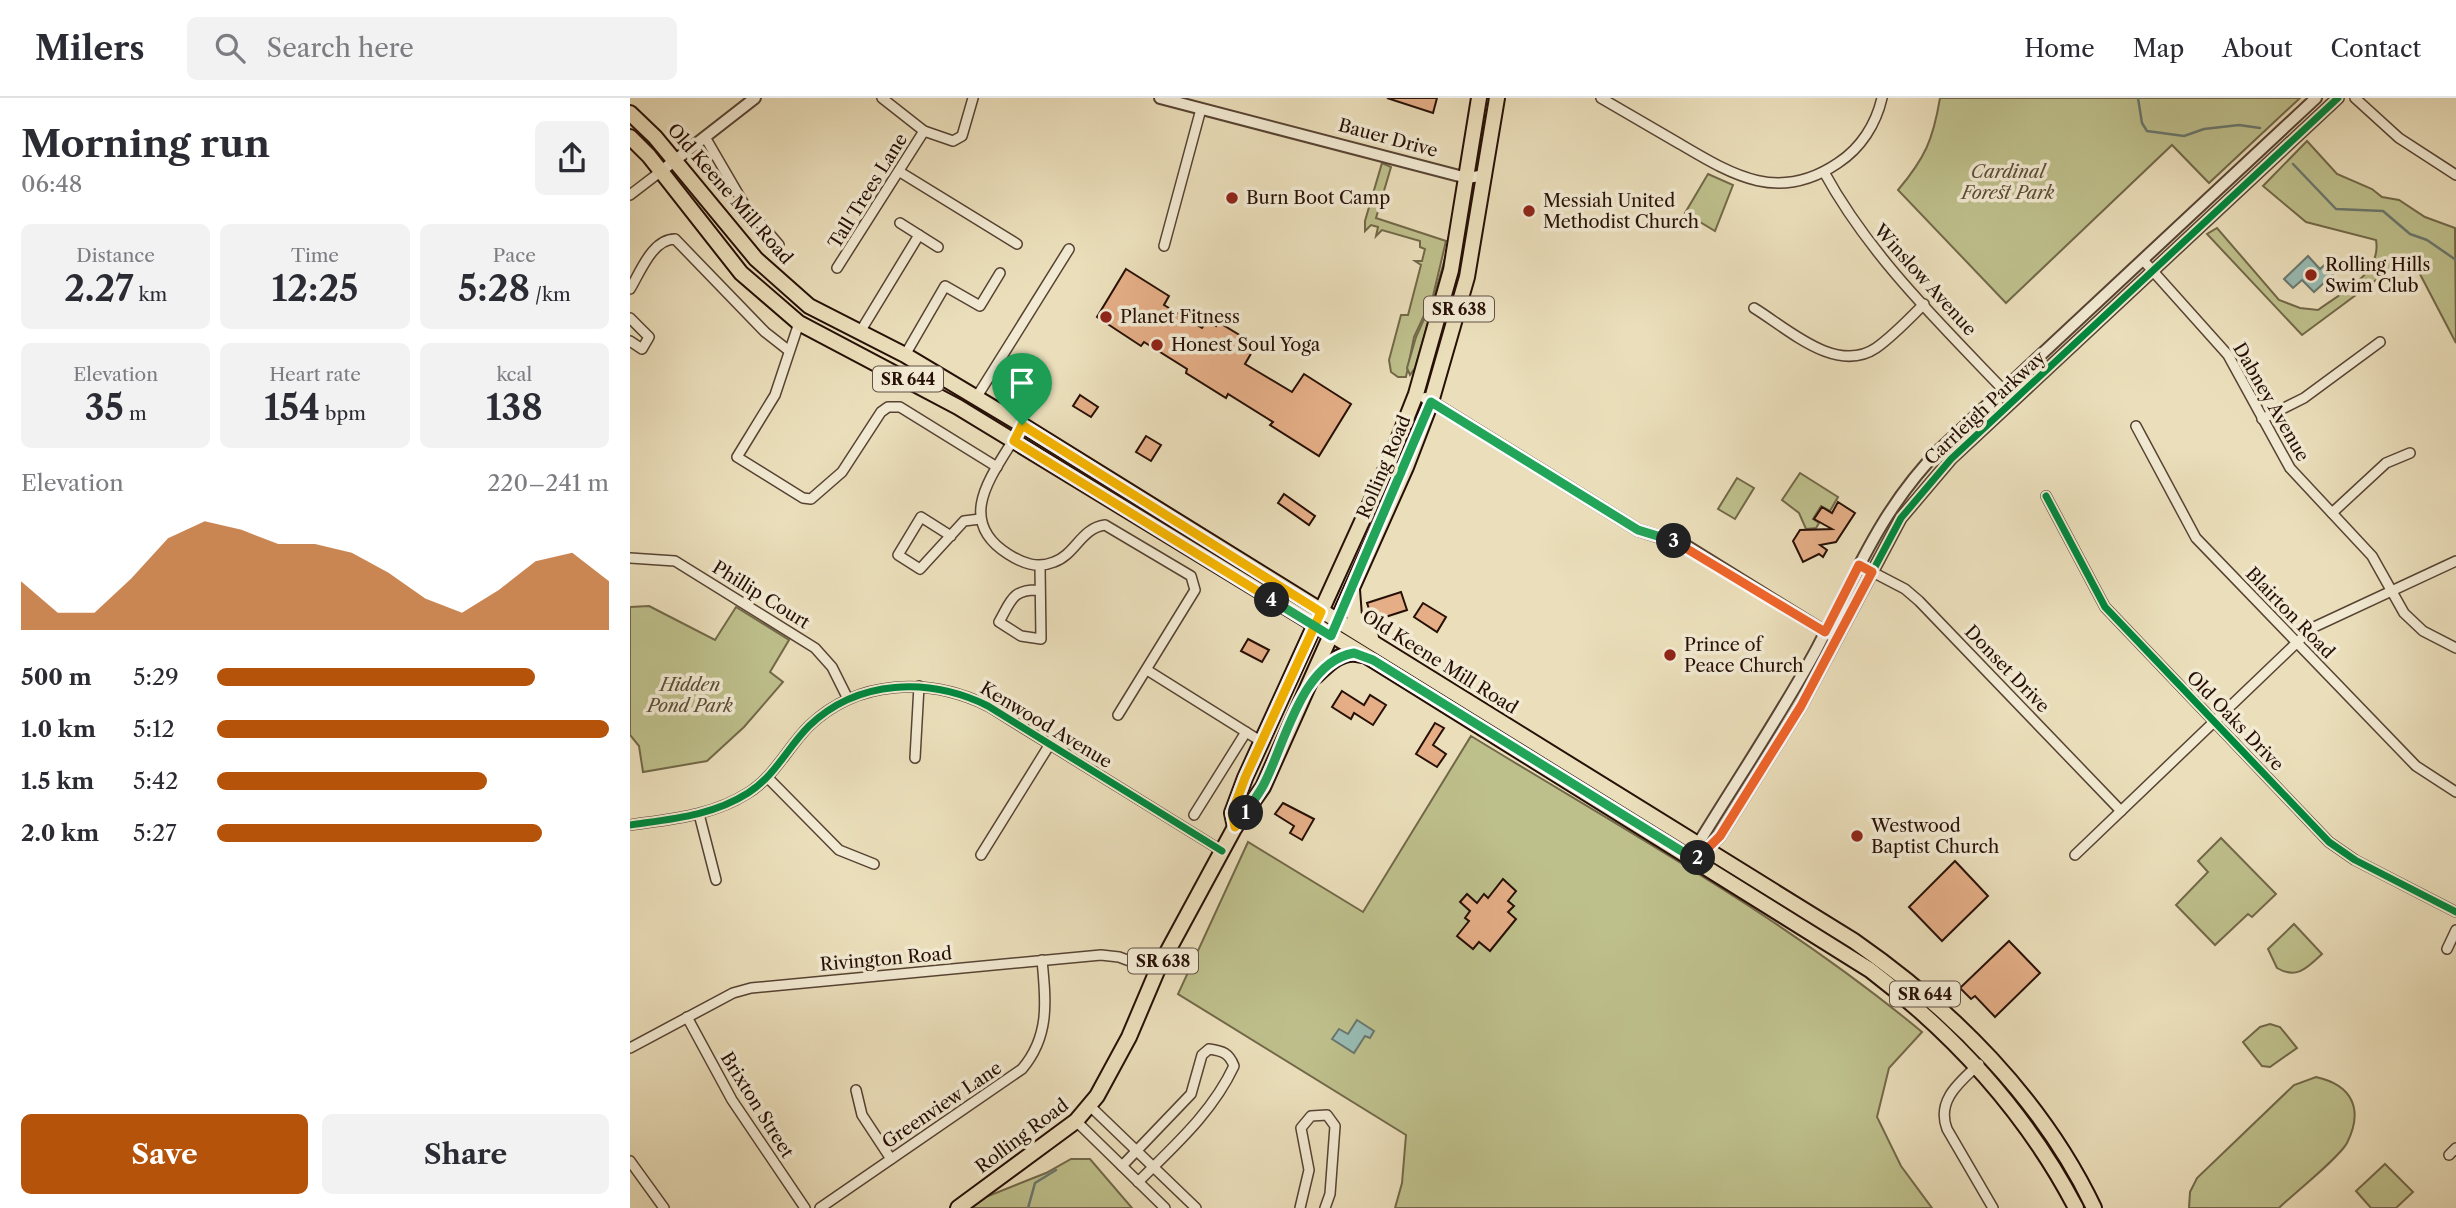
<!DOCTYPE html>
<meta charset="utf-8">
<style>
:root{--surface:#fff;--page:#f2f2f3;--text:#2b2b33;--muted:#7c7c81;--line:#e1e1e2;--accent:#b45309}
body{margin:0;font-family:"Libre Caslon Text",serif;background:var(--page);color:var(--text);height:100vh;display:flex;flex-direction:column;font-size:26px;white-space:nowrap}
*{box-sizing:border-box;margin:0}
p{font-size:23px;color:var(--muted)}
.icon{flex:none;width:38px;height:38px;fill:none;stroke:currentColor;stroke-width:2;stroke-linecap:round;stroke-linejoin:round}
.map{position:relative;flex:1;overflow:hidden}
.details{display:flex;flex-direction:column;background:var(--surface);width:630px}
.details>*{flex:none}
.pin{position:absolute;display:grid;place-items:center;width:60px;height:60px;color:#fff;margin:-72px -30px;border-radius:50% 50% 50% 0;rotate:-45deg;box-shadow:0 0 7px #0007}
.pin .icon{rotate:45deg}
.km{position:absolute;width:35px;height:35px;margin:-18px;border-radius:50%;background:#222;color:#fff;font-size:19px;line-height:35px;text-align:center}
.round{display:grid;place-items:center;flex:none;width:74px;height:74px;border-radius:10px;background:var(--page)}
.head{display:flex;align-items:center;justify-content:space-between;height:119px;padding:0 21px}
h1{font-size:38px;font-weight:800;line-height:52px}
.stats{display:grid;grid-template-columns:repeat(3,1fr);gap:10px;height:119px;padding:7px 21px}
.stats div{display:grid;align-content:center;border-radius:10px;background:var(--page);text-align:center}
.stats b{font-size:35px;font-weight:800}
.stats small{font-size:19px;font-weight:400}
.stats p{font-size:19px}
.chart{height:196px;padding:14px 21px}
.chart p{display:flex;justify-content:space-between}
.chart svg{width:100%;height:126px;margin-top:7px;fill:var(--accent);opacity:.7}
.action{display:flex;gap:14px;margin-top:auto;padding:14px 21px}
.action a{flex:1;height:80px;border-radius:10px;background:var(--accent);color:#fff;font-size:28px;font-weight:800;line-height:80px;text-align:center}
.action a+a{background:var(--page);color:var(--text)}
ul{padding:0 21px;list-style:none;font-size:23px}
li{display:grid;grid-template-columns:112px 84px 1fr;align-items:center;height:52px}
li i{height:18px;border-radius:9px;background:var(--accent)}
header{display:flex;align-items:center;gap:42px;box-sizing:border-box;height:98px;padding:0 35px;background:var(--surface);border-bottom:2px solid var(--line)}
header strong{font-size:33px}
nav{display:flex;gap:38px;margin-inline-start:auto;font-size:24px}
.search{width:490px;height:63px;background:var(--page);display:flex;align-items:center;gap:18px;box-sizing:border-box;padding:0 24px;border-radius:10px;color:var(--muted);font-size:26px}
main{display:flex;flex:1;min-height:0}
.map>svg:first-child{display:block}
.green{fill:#bec08c;stroke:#726849;stroke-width:2}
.water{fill:#98bcb4;stroke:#6a776e;stroke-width:2}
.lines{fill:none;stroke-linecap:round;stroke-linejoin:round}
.stream{stroke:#6a776e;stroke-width:2.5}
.building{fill:#e5ae87;stroke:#260f06;stroke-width:2}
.minor-casing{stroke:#574333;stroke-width:12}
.tertiary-casing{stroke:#574333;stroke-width:14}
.primary-casing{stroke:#260f06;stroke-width:18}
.minor{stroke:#f2ead3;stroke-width:9}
.tertiary{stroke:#f2ead3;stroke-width:10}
.primary{stroke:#ebdfbb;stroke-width:14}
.cycleway-casing{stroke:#f2ead3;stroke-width:11}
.cycleway{stroke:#00873e;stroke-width:7}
.split-1-casing{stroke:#fff;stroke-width:14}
.split-2-casing{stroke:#fff;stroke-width:14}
.split-3-casing{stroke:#fff;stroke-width:14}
.split-4-casing{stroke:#fff;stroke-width:14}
.split-5-casing{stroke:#fff;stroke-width:14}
.split-1{stroke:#f5b400;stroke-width:9}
.split-2{stroke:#22a559;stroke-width:9}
.split-3{stroke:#f0652b;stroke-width:9}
.split-4{stroke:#22a559;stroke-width:9}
.split-5{stroke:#f5b400;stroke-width:9}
.poi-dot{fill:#8f2418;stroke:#f2ead3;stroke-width:2.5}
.labels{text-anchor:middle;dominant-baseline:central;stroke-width:7;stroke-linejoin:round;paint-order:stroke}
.shield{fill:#f2ead3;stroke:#635144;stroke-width:2}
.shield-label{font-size:16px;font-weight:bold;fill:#260f06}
.street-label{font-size:18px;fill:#260f06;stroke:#f2ead3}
.park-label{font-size:18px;font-style:italic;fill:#5b4d35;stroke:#f2ead3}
.poi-label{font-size:18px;fill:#260f06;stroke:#f2ead3;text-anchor:start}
</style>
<header>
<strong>Milers</strong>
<div class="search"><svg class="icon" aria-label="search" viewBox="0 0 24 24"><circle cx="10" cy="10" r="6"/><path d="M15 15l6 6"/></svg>Search here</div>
<nav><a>Home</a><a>Map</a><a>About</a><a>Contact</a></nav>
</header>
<main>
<section class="details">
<div class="head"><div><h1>Morning run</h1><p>06:48</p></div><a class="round"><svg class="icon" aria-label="share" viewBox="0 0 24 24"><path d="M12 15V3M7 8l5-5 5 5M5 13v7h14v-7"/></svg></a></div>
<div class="stats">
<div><p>Distance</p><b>2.27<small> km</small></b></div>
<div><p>Time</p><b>12:25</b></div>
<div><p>Pace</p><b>5:28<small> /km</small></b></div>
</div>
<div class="stats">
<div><p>Elevation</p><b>35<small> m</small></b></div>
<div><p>Heart rate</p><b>154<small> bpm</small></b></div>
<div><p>kcal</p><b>138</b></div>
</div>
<div class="chart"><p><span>Elevation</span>220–241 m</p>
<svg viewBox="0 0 160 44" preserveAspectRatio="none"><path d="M0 44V27L10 38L20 38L30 26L40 12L50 6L60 9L70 14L80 14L90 17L100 24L110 33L120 38L130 30L140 20L150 17L160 27V44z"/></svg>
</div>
<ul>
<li><b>500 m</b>5:29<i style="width:81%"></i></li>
<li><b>1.0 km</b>5:12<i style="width:100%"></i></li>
<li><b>1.5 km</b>5:42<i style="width:69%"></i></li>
<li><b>2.0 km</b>5:27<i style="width:83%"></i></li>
</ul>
<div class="action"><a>Save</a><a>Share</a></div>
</section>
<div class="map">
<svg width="1826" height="1110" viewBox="0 0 1826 1110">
<rect width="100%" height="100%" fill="#ebdfbb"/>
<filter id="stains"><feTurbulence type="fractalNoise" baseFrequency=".00286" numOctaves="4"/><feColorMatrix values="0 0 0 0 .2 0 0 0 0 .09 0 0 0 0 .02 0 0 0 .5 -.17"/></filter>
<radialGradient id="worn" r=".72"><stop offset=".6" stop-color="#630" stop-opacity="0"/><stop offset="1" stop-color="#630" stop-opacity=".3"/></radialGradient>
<g class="green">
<path d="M1310,0h360l-91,85 -37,-38 -166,158 -108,-113c27,-32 35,-50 42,-92z"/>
<path d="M1677,43l30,33 35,15 10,8 17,3 26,17 30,11 1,115 -46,-88 -108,80 -95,-101 10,-6 62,72 21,8 18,2c24,-18 64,-36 58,-70l-70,-18 -43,-36z"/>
<path d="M752,65l9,4 -15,51 70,23 -13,55 -19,41 -8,40h-8l-7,-5 -2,-12 12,-45h7l13,-50 -6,-4h7l3,-12 -5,-2v-6l-38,-11 -6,6 2,-9 -7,-2 -6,6v-10z"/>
<path d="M1078,76l25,11 -18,46 -30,-18z"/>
<path d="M819,146l-2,12 -32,112 -5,7 -3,-7 9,-31 18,-40z"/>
<path d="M1170,375l38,24 -8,14 -9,-5 -8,13 6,4 -3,5 -10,1 -7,-16 -17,-13z"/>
<path d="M1107,380l17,10 -19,31 -17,-10z"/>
<path d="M19,508l66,34 21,-33 53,33 -19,32 13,10 -39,45 -37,34 -64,11 -4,-26 -9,-11v-128z"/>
<path d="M841,638c153,94 313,181 451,296l-33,36 -12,49 24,49 31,42h-537l7,-25 4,-48 -228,-141 70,-152 115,70z"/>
<path d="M1591,740l55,56 -24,23 -4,-3 -33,31 -39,-40 32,-33 -10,-11z"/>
<path d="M1664,826l28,30c-14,13 -25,26 -45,14l-9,-19z"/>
<path d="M1640,926l10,3 17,21 -27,19 -8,-1 -19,-24 17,-15z"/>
<path d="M1686,979c36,8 48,32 31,66 -9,16 -53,50 -68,65h-90l1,-16 7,-14 97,-93z"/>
<path d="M441,1061h19l42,49h-163l9,-8 68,-27z"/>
<path d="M1755,1066l28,28 -17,16h-25l-15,-17z"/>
</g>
<g class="water">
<path d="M1678,158l12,13 10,-9 9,9 -25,23 -12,-12 -9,8 -9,-9z"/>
<path d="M727,922l17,11 -4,7 -5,-2 -11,17 -22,-14 7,-10 9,5z"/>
</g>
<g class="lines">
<g class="stream">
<path d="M1508,0l4,25 5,8 37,5 20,-7 35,-4 21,3"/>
<path d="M1663,66l43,45 47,2 27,23 17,6 29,20"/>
<path d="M398,1110l7,-25 21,-13"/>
</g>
</g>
<g class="building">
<path d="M757,0h50l-4,15z"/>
<path d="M496,171l43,27 -5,9 38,23 5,-8 9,6 2,-4 38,23 -11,19 47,28 12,-18 47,30 -32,52 -49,-31 3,-3 -45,-28 -2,4 -40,-25 1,-4 -43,-27 -3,4 -44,-29z"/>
<path d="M450,297l18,12 -7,10 -18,-11z"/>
<path d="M516,338l15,9 -10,16 -15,-9z"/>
<path d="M654,396l31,22 -6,9 -31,-22z"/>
<path d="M1208,404l17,11 -19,29 -16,3 7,5 -4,7 -4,-3 -16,8 -10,-21 7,-11 32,-1 -18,-10 8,-12 10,6z"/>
<path d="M771,494l6,18 -34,11 -6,-18z"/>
<path d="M793,505l23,14 -9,15 -23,-15z"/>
<path d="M618,541l21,11 -7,12 -21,-11z"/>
<path d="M712,593l22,14 6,-10 16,10 -13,20 -19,-12 -3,6 -19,-12z"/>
<path d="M805,625l9,5 -11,17 13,9 -9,13 -21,-13z"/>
<path d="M653,705l31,16 -12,21 -12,-7 4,-7 -19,-12z"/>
<path d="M1325,763l33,35 -46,45 -33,-34z"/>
<path d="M873,781l13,12 -8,10 6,5 -6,6 8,7 -26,32 -11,-9 -6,7 -16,-13 12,-15 -4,-3 5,-7 -10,-9 7,-8 10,9 7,-9 4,4z"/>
<path d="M1379,843l31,32 -45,44 -20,-21 -4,3 -11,-11z"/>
</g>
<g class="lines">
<g class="minor-casing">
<g id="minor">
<path d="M252,0l42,33 29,10 9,-5 11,-38"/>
<path d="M971,0c26,15 53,31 79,46 54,32 99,59 158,19 23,-15 38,-39 44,-65"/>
<path d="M1725,0l44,40 57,37"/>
<path d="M75,39l39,67 35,41"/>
<path d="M270,74l117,72"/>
<path d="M1194,74c48,88 122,157 190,229"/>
<path d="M0,97l30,-23"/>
<path d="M289,137l19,12"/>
<path d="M534,148l37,-137"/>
<path d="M1513,162l85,95 62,113 82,88 32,57 19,18 33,17"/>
<path d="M207,170l87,-137"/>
<path d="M0,191c10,-16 22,-50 45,-50l90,93 23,18"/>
<path d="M1124,210c33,20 82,67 122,40 17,-12 33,-29 48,-44"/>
<path d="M0,220l19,19 -7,12 -12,-8"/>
<path d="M169,225l-24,72 -38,62 66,41 8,1 31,-27 39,-60 7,-5h12l97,60"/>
<path d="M230,234l59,-97 -19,-12"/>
<path d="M275,257l40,-69 35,20 20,-33"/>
<path d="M346,300l93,-149"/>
<path d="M1632,321l42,-21 76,-56"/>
<path d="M392,327c-23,43 -72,92 -14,129 14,9 29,15 46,8 21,-7 27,-34 51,-37l86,51 4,14 -77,125"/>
<path d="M1506,328l60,112 220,228 40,26"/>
<path d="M1416,398l59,111 224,235 26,18 101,52"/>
<path d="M1702,415l54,-50 24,-10"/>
<path d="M321,438l-30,-19 -23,38 22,14 44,-48 16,-2"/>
<path d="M0,460l45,3 140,87 17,19 16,32"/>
<path d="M1229,467l46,24 14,12 202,210"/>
<path d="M409,492c-27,-1 -28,11 -40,32l22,14 20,3 -1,-73"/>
<path d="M517,572l115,72"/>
<path d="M285,660l4,-72"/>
<path d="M138,680l71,72 35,14"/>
<path d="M69,716l17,66"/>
<path d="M564,717l52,-83"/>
<path d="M0,727c41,-6 82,-9 118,-32 27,-17 39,-45 61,-67 49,-47 120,-49 179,-20l234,145"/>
<path d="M351,757l69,-111"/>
<path d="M1445,757l237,-227 144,-67"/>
<path d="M1817,851l9,-19"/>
<path d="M57,919l45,83 73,108"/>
<path d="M0,950l103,-55 18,-5 350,-33 18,2 38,14"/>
<path d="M1349,966c-19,18 -43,36 -32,65l46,79"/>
<path d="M226,992l6,25 29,44"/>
<path d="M460,1008l106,102"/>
<path d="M446,1023l89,87"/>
<path d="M1819,1057l7,-7"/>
<path d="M0,1063l34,47"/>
<path d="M492,1068l69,-72 11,-39 7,-6c14,2 20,4 25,17 -22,47 -60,80 -96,116"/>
<path d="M190,1110l202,-139c28,-33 24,-68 20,-109"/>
<path d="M670,1110l9,-38 -8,-42 10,-12 16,-1 8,11 -5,68 -5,14"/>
</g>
</g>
<g class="tertiary-casing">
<g id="tertiary">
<path d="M530,0l307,80 19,-3"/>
<path d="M30,74l95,-74"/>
<path d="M795,300l213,132 47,15 145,90"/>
<path d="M1067,752l1,-6c39,-64 81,-126 117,-192 40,-75 64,-141 126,-204l375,-350"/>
<path d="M1066,762l24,-24 81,-130 100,-188 50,-59 387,-361"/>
</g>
</g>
<g class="primary-casing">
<g id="primary">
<path d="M0,15l25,24 101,122 53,47 96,49 117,70 832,516c98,68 188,158 240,267"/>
<path d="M0,39l19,19 92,117 58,50 159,84 415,253 497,310c85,65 156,142 206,238"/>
<path d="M722,492l2,26 17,21"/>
<path d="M686,578c12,-12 27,-27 45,-21"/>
<path d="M605,729l-3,-14 13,-35 145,-318 26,-66 35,-124 28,-172"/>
<path d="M328,1110l118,-87 21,-25 32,-59 28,-66 78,-144 28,-40 143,-320 25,-65 36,-125 30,-179"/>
</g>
</g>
<use href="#minor" class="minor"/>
<use href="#tertiary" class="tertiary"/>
<use href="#primary" class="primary"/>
<g class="cycleway-casing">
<g id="cycleway">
<path d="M1416,398l59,111 224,235 26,18 101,52"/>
<path d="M0,727c41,-6 82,-9 118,-32 27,-17 39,-45 61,-67 49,-47 120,-49 179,-20l234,145"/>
<path d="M1066,762l24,-24 81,-130 100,-188 50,-59 387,-361"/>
</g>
</g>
<use href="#cycleway" class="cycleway"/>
</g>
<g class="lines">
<g class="split-1-casing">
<path id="split-1" d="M392,327l299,187 -76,166 -13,35 3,14 11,-14"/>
</g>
<g class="split-2-casing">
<path id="split-2" d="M616,715c5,-9 12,-18 17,-27 22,-41 38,-124 91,-133l19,7 323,200 2,-2"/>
</g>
<g class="split-3-casing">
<path id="split-3" d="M1044,443l151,91 34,-67 13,7 -71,134 -81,130 -22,22"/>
</g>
<g class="split-4-casing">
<path id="split-4" d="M642,502l59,36 100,-234 207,128 36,11"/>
</g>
<g class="split-5-casing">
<path id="split-5" d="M392,327l-8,16 258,159"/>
</g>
<use href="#split-1" class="split-1"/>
<use href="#split-2" class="split-2"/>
<use href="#split-3" class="split-3"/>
<use href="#split-4" class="split-4"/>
<use href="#split-5" class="split-5"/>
</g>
<g class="poi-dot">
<circle cx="602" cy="100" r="7"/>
<circle cx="899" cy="113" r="7"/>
<circle cx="1681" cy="177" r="7"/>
<circle cx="476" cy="219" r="7"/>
<circle cx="527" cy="247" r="7"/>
<circle cx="1040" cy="557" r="7"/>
<circle cx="1227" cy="738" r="7"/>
</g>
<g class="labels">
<g class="shield">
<rect x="794" y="198.5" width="70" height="25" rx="5"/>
<rect x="243" y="268.5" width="70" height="25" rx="5"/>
<rect x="498" y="850.5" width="70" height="25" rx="5"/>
<rect x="1260" y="883.5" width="70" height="25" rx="5"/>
</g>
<g class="shield-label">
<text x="829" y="211">SR 638</text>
<text x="278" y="281">SR 644</text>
<text x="533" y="863">SR 638</text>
<text x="1295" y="896">SR 644</text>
</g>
<g class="street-label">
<text transform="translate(758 40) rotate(15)">Bauer Drive</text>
<text transform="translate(238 93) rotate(-58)">Tall Trees Lane</text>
<text transform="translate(100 96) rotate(49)">Old Keene Mill Road</text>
<text transform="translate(1295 182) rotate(48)">Winslow Avenue</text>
<text transform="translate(1641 304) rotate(60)">Dabney Avenue</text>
<text transform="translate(1355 310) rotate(-43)">Carrleigh Parkway</text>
<text transform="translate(754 369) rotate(-67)">Rolling Road</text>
<text transform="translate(131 497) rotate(32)">Phillip Court</text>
<text transform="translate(1660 515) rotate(46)">Blairton Road</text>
<text transform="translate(810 564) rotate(32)">Old Keene Mill Road</text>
<text transform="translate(1377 571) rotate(46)">Donset Drive</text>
<text transform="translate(1605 623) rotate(46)">Old Oaks Drive</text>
<text transform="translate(416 627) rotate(31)">Kenwood Avenue</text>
<text transform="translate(256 861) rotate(-5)">Rivington Road</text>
<text transform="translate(127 1007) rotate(58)">Brixton Street</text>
<text transform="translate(312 1007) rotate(-34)">Greenview Lane</text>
<text transform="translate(392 1038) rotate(-37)">Rolling Road</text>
</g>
<g class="park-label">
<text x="1378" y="74">Cardinal<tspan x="1378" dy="21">Forest Park</tspan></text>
<text x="60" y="587">Hidden<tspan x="60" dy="21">Pond Park</tspan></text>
</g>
<g class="poi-label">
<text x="616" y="100">Burn Boot Camp</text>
<text x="913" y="103">Messiah United<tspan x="913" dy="21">Methodist Church</tspan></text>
<text x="1695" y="167">Rolling Hills<tspan x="1695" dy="21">Swim Club</tspan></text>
<text x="490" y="219">Planet Fitness</text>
<text x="541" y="247">Honest Soul Yoga</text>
<text x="1054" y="547">Prince of<tspan x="1054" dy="21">Peace Church</tspan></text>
<text x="1241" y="728">Westwood<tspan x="1241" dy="21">Baptist Church</tspan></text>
</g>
</g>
<rect width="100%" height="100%" filter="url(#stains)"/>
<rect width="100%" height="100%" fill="url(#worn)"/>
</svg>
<div class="pin" style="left:392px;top:327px;background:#1e9e55"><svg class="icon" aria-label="arrive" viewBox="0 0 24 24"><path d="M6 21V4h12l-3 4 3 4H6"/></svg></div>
<b class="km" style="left:616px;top:715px">1</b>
<b class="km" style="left:1068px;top:760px">2</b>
<b class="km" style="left:1044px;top:443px">3</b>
<b class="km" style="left:642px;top:502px">4</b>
</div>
</main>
